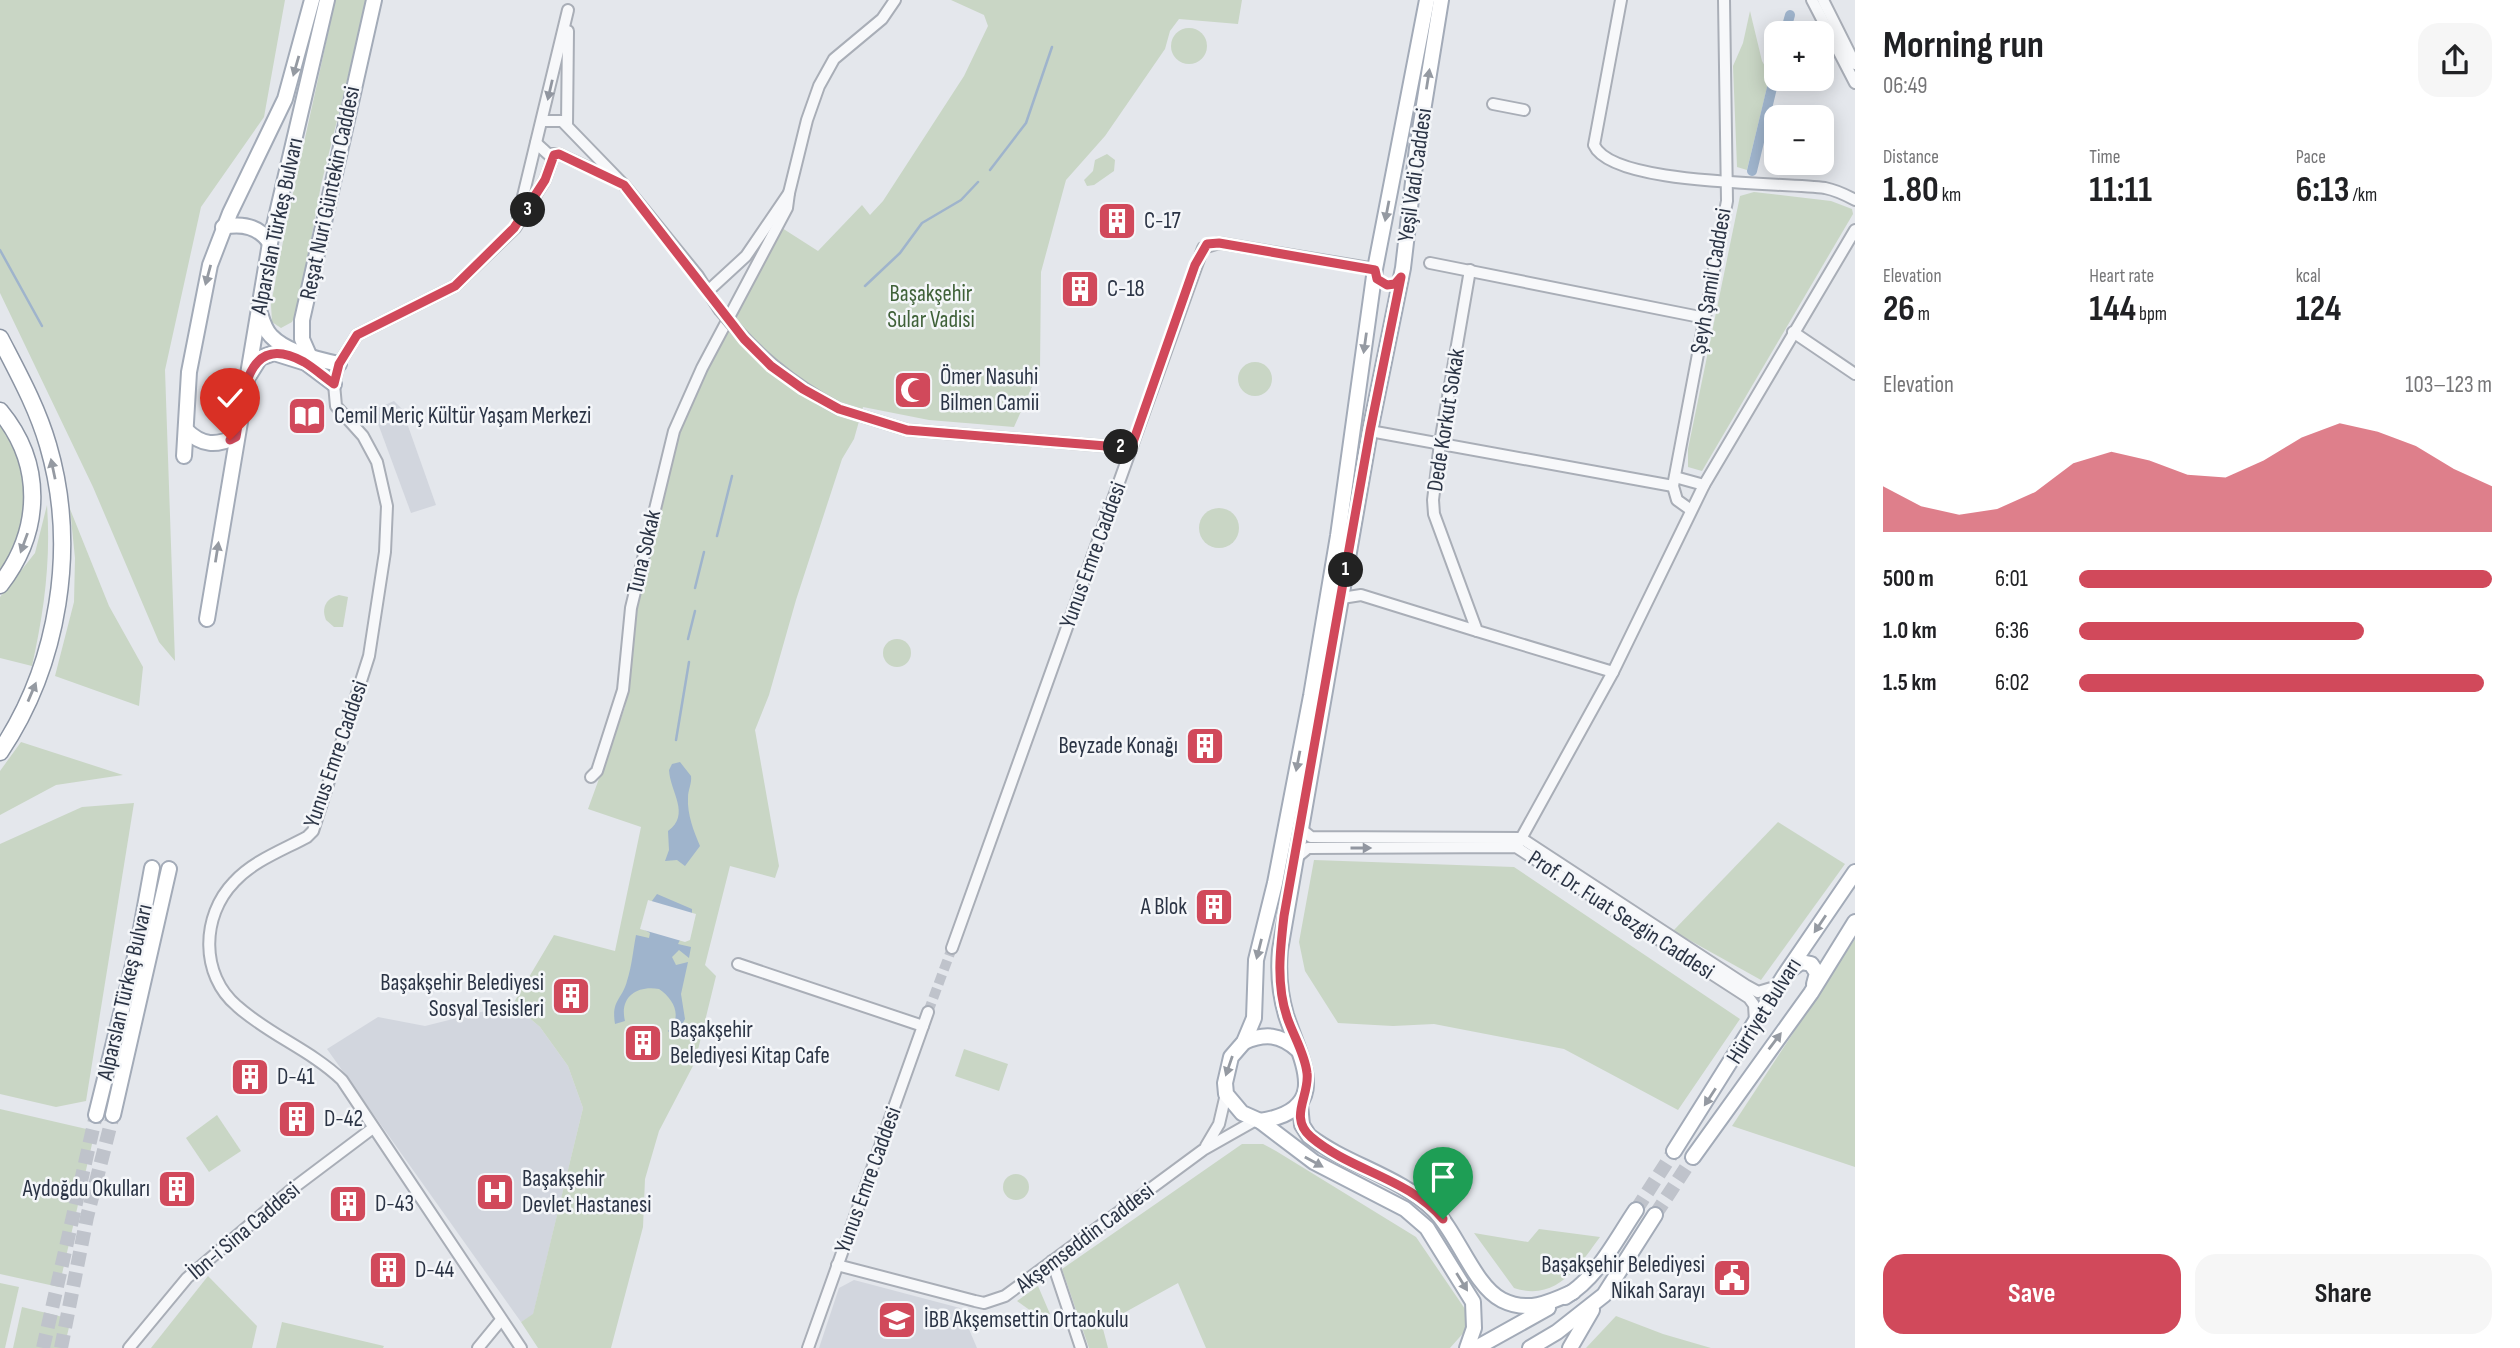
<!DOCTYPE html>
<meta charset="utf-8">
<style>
:root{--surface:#fff;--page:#f6f6f6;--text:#202124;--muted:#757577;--accent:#d1495b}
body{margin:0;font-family:"Sofia Sans Condensed",sans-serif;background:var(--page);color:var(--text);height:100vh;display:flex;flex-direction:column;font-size:26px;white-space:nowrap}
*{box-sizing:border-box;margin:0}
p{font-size:23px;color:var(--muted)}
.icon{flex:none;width:38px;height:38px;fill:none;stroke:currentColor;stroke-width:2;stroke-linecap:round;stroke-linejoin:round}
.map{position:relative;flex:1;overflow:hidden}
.sheet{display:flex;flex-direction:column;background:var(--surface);width:665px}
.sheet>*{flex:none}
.buttons{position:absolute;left:1764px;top:21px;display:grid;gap:14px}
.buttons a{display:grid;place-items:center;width:70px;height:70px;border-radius:14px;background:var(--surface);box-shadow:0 4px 18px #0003;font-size:35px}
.pin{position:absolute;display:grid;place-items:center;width:60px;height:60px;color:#fff;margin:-72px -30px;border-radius:50% 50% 50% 0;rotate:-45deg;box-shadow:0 0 7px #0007}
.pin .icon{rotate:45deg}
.km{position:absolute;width:35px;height:35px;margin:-18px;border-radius:50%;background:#222;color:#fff;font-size:19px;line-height:35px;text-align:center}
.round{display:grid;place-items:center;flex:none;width:74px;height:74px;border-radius:21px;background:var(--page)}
.head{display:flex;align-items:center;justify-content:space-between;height:119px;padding:0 28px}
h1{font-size:38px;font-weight:700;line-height:52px}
.figures{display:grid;grid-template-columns:repeat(3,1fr);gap:10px;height:119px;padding:7px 28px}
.figures div{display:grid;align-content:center}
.figures b{font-size:35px;font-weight:700}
.figures small{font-size:19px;font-weight:400}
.figures p{font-size:19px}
.chart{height:196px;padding:14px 28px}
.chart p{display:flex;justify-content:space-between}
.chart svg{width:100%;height:126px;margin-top:7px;fill:var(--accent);opacity:.7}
.action{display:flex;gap:14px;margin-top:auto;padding:14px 28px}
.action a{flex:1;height:80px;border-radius:21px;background:var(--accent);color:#fff;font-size:28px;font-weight:700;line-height:80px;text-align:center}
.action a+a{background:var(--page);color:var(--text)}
ul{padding:0 28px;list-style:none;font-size:23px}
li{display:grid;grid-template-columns:112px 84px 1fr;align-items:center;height:52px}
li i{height:18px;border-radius:9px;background:var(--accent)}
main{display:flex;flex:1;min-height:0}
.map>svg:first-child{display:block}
.built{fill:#d2d6de}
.green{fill:#c9d6c5}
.water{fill:#9fb4cc}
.pier{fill:#e4e7ec}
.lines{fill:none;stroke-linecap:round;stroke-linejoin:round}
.stream{stroke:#9fb4cc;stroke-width:2.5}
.canal{stroke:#9fb4cc;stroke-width:10}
.minor-tunnel{stroke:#bfc3cb;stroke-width:10;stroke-dasharray:10 5;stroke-linecap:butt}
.major-tunnel{stroke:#bfc3cb;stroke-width:14;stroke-dasharray:14 7;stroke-linecap:butt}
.minor-casing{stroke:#a9aeb7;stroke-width:14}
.major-casing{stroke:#a3abb8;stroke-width:18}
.highway-casing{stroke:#8b94a3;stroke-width:19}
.minor{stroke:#f7f8fa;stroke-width:10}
.major{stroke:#fff;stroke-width:14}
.highway{stroke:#fff;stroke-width:16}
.minor-bridge-casing{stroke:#a9aeb7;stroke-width:14;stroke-linecap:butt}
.minor-bridge{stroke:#f7f8fa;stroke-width:10}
.oneway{fill:#959aa2}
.oneway2{fill:#9196a0}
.route-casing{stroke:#fff;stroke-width:14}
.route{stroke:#d1495b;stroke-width:9}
.labels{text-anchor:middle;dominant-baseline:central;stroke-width:5;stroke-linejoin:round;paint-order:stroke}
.street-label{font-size:23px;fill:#2b3445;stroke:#f4f6f9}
.poi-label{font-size:23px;fill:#2b3445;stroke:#f4f6f9;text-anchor:start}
.park-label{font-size:23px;fill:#3f6138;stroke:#f4f6f9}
</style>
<main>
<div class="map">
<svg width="1855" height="1348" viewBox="0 0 1855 1348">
<rect width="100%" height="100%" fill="#e4e7ec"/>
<g class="built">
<path d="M394,401l8,8 34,96 -25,8 -38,-103z"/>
<path d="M513,1004l27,23 28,39 15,42 -50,207 -12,7 -194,-273 51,-32 47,9z"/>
<path d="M854,1280l106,28 17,40h-158l20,-60z"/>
</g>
<g class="green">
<path d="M0,0h285l-21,117 -63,90 -36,163 10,291 -16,-19 -66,-155 -93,-194z"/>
<path d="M335,0h32l-46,185 -22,122 -7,15 -11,6 -9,-6 -1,-17c18,-102 43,-203 64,-305z"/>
<path d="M951,0h291l-4,24 -59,-5 -9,12 -5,18 -60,87 -39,44 -25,92 -1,97 -26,58 -85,-7 -66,-13 -9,32 -12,20 -46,141 -27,95 -14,35 24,136 -4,12 -45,-12 -25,99 11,11 -21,86 -36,69 -14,48 -2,48 -32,121h-73l-17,-26 12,-8 50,-206 -15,-42 -28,-39 -27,-23 41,-69 61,16 26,-124 -53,-18 37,-102 11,-99 33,-147 18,-49 47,-98 48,-86 36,23 44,-46 8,10 13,-14 81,-125 24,-50 -4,-11z"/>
<path d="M1750,11l12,50 8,14 -23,95 -10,-3 -4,-101 10,-23z"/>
<circle cx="1189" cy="46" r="18"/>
<path d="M1107,154l8,6 -1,11 -20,14 -7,1 -3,-6 9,-9 2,-11z"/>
<path d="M1754,192l77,9 21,8 1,5 -151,257 -14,-4v-18l52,-253z"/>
<circle cx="1255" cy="379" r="17"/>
<path d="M0,425c31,43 36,102 0,145z"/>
<path d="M47,505c4,56 -3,107 -15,161l-32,-8v-61l35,-44z"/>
<circle cx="1219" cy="528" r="20"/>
<path d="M70,509l39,97 34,61 -4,39 -84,-30 19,-74 1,-44z"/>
<path d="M339,595l9,2 -5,30h-9l-8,-7c-5,-12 0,-22 13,-25z"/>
<circle cx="897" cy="653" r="14"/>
<path d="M21,742l102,33 -67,10 -56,30v-44z"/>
<path d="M134,803l-48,298 -30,6 -56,-13v-250l82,-37z"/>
<path d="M1778,822l67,42 -84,116 -88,-49z"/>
<path d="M1314,860l200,7 226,152 -62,91 -114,-61 -130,-25 -41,2 -55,-3 -33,-52 -6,-29z"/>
<path d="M1855,939v228l-123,-41z"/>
<path d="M964,1049l44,15 -9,27 -44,-15z"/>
<path d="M0,1109l95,22 -36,156 -59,-13z"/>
<path d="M217,1115l24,36 -32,21 -23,-34z"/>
<path d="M1242,1144h21l13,7 140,86 49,72 1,21 -16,18h-244l-28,-65 -76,42 6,23h-19l-27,-79z"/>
<circle cx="1016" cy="1187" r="13"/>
<path d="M1539,1229l61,8c-22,30 -44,65 -86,51l-40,-55 54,9z"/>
<path d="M208,1276l49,50 -5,22h-101z"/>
<path d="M0,1283l19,4 -14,61h-5z"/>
<path d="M1038,1286l12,28 -17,6 -2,-9 -14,-10z"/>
<path d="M22,1307l49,12 -7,29h-51z"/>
<path d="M1616,1316l47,18 48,14h-125z"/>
<path d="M282,1322l102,24 -1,2h-107z"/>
</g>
<g class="water">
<path d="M680,762l11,14c1,8 -3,13 -3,22 -1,16 6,34 12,48l-15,20 -8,-6 -12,1 4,-11 -1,-19c23,-17 2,-39 1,-61l3,-6z"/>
<path d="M657,894l35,15v6l-14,29 13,3 -2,11 -10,-8 -7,7 4,8 12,-3 -7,32 4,25 -10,19 -7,-7c15,-14 6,-32 -9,-42 -22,-4 -40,8 -34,32l-10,3c-4,-24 7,-24 12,-43 5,-15 6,-31 9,-46l13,3 1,-5 -7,-4 6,-24z"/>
</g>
<path class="pier" d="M648,900l48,14 -6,26 -5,2 -45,-13z"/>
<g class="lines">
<g class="stream">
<path d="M990,170l36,-47 26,-76"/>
<path d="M0,250l42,76"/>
<path d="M865,286l35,-33 22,-30 39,-23 17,-18"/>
<path d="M717,536l15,-60"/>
<path d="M695,588l9,-36"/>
<path d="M688,639l7,-28"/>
<path d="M676,740l13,-78"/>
</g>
<g class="canal">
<path d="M1785,33l5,-18"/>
<path d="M1752,171l24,-100"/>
</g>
<path class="minor-tunnel" d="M928,1012l24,-64"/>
<g class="major-tunnel">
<path d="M1636,1210l38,-59"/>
<path d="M1655,1215l38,-58"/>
<path d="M43,1348l53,-233"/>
<path d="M61,1348l26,-131 26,-102"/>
</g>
<g class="minor-casing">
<g id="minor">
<path d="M1621,0l-27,145c18,41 186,37 231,43 10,2 21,7 30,12"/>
<path d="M1812,0l43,83"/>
<path d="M1823,0l32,64"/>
<path d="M1493,104l31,6"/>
<path d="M543,121h19l62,64 74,91 21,33"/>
<path d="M567,125l1,-94"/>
<path d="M536,143l12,11h11l56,26"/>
<path d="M518,217l50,-207"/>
<path d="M1430,263l275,55"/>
<path d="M1470,270l-30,173 -7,57 1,14 43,117 136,41 91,-187 151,-255"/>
<path d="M708,291l38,-35 43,-63 18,-73 12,-34 15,-27 48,-40 13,-19"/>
<path d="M1793,332l62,42"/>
<path d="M839,409l68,21 224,18"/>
<path d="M1370,431l303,55"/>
<path d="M1675,477l29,8"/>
<path d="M1691,510l-14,-10 -4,-14 54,-285 -3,-201"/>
<path d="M1342,598l19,-3 116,36"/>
<path d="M591,777l6,-6 26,-81 8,-82 43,-177 28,-63 85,-160 2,-15"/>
<path d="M1301,829l10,8 210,1 226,148 11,6 20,-6"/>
<path d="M1518,844l95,-172"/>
<path d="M1296,858l12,-10 208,-1 233,151 5,7 1,16"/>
<path d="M952,948l251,-700 16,-5 156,26"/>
<path d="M738,964l185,62"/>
<path d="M1206,1146l13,-22 7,-30"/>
<path d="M1052,1261l29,87"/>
<path d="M837,1265l138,36 9,2 21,-7 198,-146 53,-30"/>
<path d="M129,1348l58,-70 105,-89 81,-61"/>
<path d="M478,1348l23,-28"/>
<path d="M521,1348l-179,-268c-31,-30 -73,-45 -105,-74 -37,-31 -36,-90 -3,-124 19,-21 49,-32 73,-45l6,-6 56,-175 16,-104 2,-46 -10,-44 -14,-26 -27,-30 -2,-22 5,-20 18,-29 98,-49 60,-58 30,-48 9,-25"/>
<path d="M808,1348l120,-336"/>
</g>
</g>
<g class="major-casing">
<g id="major">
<path d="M1427,0l-52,269 -37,267 -27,160 -36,187 -19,77 -2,58 -10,24 -13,15 -6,26 1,11 16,19 18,8 54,41 91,47 22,19 46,74 1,26 -7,20"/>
<path d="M223,227c19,-4 36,-1 47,16"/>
<path d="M259,310c3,9 5,19 12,26 15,16 48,24 68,28"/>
<path d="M309,355l-7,-16v-19l72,-320"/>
<path d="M250,374l10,-16 14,-5 32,10 28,21"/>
<path d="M186,430c16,16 30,16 50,7"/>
<path d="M184,456l5,-84 21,-107 20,-52 55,-114 27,-99"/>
<path d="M207,619l63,-376 57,-243"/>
<path d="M1790,970l11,-8 10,2 6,9 -3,11"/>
<path d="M1244,1042c21,-9 36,-8 54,8"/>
<path d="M1300,1104l2,21 7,11c38,29 90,40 125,74 23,22 40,76 68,90 26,13 47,3 71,-8"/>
<path d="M96,1115l42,-170 14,-77"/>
<path d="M113,1115l56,-246"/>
<path d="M1260,1121c73,-11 41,-60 26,-106 -6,-21 -8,-43 -6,-65l90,-519 33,-163 14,-120 24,-148"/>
<path d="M1674,1151l110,-175 71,-104"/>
<path d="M1693,1157l118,-164 44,-71"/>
<path d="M1565,1297c33,-20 50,-56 71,-87"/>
<path d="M1476,1348l72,-40"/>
<path d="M1530,1348l27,-16 47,-37 51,-80"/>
<path d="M1570,1348l22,-38"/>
</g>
</g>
<g class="highway-casing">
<g id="highway">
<path d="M0,338c18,35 37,69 48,107 30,102 11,219 -48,307"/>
<path d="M0,411c44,53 42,120 0,174"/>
</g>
</g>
<use href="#minor" class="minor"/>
<use href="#major" class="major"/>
<use href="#highway" class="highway"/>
<g class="minor-bridge-casing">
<path id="minor-bridge" d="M719,309c35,43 71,74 120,100"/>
</g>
<use href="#minor-bridge" class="minor-bridge"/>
</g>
<defs><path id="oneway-solid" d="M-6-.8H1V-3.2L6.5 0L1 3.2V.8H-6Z" transform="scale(1.75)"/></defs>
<g class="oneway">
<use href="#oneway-solid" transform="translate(296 66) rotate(106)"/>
<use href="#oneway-solid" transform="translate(1428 79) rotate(-81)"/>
<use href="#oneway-solid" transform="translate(1387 211) rotate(101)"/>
<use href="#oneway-solid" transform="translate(208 275) rotate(105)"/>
<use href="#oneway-solid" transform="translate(1365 343) rotate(98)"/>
<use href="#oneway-solid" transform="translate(53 469) rotate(-102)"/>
<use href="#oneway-solid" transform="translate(24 543) rotate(110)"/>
<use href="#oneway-solid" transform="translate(217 552) rotate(-81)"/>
<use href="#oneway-solid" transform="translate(32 692) rotate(-67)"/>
<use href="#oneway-solid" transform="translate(1298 761) rotate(101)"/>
<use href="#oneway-solid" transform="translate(1820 924) rotate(124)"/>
<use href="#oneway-solid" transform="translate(1259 949) rotate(104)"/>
<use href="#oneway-solid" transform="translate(1775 1041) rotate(-53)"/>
<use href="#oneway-solid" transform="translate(1229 1066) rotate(109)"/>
<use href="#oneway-solid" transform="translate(1710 1097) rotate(123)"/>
<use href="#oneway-solid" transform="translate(1314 1162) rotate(29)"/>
<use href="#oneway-solid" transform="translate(1462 1282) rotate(58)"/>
</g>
<g class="oneway2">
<use href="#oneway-solid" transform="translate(550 90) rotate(103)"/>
<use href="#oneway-solid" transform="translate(1361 848)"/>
</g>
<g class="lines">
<g class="route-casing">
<path id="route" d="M230,440l6,-3c7,-40 9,-107 68,-75 10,6 20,15 30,22l5,-20 18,-29 98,-49 59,-58 31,-48 9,-25 5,-1 65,31 120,154 27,27 32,23 36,20 68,21 224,18 64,-183 12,-21 12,-1 156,27 2,9 10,6 8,-1 6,-7 -31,154 -86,485c-4,34 -8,68 3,101 6,18 18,37 20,56 3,23 -19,44 4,64 40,34 97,41 132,82"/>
</g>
<use href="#route" class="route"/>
</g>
<defs>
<g id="building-square" transform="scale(2.0125)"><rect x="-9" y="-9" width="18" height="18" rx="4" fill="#d1495b" stroke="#f4f6f9"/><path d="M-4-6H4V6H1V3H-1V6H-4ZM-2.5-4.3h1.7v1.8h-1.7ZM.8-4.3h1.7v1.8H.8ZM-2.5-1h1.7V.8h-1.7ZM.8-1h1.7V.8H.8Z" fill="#fff"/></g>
<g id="mosque-square" transform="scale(2.0125)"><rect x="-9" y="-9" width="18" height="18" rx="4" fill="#d1495b" stroke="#f4f6f9"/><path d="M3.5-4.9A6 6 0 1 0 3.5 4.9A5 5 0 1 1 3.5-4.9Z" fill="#fff"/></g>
<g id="library-square" transform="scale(2.0125)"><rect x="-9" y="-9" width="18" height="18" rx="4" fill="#d1495b" stroke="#f4f6f9"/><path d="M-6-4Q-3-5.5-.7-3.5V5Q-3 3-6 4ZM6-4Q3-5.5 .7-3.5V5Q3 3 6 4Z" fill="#fff"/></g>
<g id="hospital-square" transform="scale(2.0125)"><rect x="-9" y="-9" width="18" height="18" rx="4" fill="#d1495b" stroke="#f4f6f9"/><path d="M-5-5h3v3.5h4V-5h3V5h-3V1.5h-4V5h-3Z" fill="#fff"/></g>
<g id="civic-square" transform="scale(2.0125)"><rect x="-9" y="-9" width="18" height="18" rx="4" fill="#d1495b" stroke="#f4f6f9"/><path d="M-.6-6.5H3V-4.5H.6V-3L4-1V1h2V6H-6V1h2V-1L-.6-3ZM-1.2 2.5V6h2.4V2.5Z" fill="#fff"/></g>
<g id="school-square" transform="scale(2.0125)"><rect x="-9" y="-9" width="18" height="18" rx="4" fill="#d1495b" stroke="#f4f6f9"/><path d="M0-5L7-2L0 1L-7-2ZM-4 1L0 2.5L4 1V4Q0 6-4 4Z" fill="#fff"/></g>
</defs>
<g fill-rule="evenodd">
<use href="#building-square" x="1117" y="221"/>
<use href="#building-square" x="1080" y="289"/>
<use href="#mosque-square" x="913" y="390"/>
<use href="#library-square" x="307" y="416"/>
<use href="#building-square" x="1205" y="746"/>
<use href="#building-square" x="1214" y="907"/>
<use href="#building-square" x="571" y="996"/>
<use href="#building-square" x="643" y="1043"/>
<use href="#building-square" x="250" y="1077"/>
<use href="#building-square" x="297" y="1119"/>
<use href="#building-square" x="177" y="1189"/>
<use href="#hospital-square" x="495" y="1192"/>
<use href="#building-square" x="348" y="1204"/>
<use href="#building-square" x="388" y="1270"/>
<use href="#civic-square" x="1732" y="1278"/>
<use href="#school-square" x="897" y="1320"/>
</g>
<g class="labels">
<g class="street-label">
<text transform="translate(1415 175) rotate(-82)">Yeşil Vadi Caddesi</text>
<text transform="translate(330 193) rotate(-78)">Reşat Nuri Güntekin Caddesi</text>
<text transform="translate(277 226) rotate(-78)">Alparslan Türkeş Bulvarı</text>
<text transform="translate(1711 281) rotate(-80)">Şeyh Şamil Caddesi</text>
<text transform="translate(1446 420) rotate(-81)">Dede Korkut Sokak</text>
<text transform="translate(644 552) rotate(-77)">Tuna Sokak</text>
<text transform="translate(1093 555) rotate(-70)">Yunus Emre Caddesi</text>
<text transform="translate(336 754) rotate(-71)">Yunus Emre Caddesi</text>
<text transform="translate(1621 915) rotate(33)">Prof. Dr. Fuat Sezgin Caddesi</text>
<text transform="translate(125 992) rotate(-77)">Alparslan Türkeş Bulvarı</text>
<text transform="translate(1764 1011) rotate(-58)">Hürriyet Bulvarı</text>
<text transform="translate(868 1180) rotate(-70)">Yunus Emre Caddesi</text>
<text transform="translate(244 1231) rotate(-40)">İbn-i Sina Caddesi</text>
<text transform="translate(1085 1238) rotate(-37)">Akşemseddin Caddesi</text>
</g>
<g class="poi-label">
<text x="1144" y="221">C-17</text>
<text x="1107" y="289">C-18</text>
<text x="940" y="377">Ömer Nasuhi<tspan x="940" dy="26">Bilmen Camii</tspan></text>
<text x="334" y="416">Cemil Meriç Kültür Yaşam Merkezi</text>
<text x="1178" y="746" text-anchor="end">Beyzade Konağı</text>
<text x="1187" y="907" text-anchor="end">A Blok</text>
<text x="544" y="983" text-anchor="end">Başakşehir Belediyesi<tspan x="544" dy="26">Sosyal Tesisleri</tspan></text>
<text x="670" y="1030">Başakşehir<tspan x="670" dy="26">Belediyesi Kitap Cafe</tspan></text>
<text x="277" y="1077">D-41</text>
<text x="324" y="1119">D-42</text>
<text x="522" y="1179">Başakşehir<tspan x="522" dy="26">Devlet Hastanesi</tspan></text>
<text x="150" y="1189" text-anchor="end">Aydoğdu Okulları</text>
<text x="375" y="1204">D-43</text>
<text x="1705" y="1265" text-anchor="end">Başakşehir Belediyesi<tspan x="1705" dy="26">Nikah Sarayı</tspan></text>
<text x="415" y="1270">D-44</text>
<text x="924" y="1320">İBB Akşemsettin Ortaokulu</text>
</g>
<g class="park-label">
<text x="931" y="294">Başakşehir<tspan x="931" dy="26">Sular Vadisi</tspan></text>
</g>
</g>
</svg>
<div class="buttons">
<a>+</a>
<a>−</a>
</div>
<div class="pin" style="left:1443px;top:1219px;background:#1e9e55"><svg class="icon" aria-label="arrive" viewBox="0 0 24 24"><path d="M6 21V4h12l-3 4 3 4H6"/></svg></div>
<div class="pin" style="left:230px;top:440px;background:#d93025"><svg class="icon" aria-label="check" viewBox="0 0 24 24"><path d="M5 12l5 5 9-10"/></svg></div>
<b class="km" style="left:1346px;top:570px">1</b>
<b class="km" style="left:1121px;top:447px">2</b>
<b class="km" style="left:528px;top:210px">3</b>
</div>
<section class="sheet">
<div class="head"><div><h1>Morning run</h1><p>06:49</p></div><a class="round"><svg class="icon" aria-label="share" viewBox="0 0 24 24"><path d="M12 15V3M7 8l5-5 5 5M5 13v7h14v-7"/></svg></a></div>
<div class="figures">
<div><p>Distance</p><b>1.80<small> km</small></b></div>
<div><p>Time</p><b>11:11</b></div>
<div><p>Pace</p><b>6:13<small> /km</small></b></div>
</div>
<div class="figures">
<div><p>Elevation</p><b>26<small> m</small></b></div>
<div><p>Heart rate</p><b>144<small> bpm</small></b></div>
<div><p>kcal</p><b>124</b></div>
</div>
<div class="chart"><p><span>Elevation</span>103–123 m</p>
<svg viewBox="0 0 160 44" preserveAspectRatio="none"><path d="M0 44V28L10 35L20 38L30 36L40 30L50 20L60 16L70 19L80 24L90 25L100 19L110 11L120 6L130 9L140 14L150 22L160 28V44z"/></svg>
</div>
<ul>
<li><b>500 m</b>6:01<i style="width:100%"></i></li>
<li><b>1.0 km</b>6:36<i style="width:69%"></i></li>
<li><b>1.5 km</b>6:02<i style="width:98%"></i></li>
</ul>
<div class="action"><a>Save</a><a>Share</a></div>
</section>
</main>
